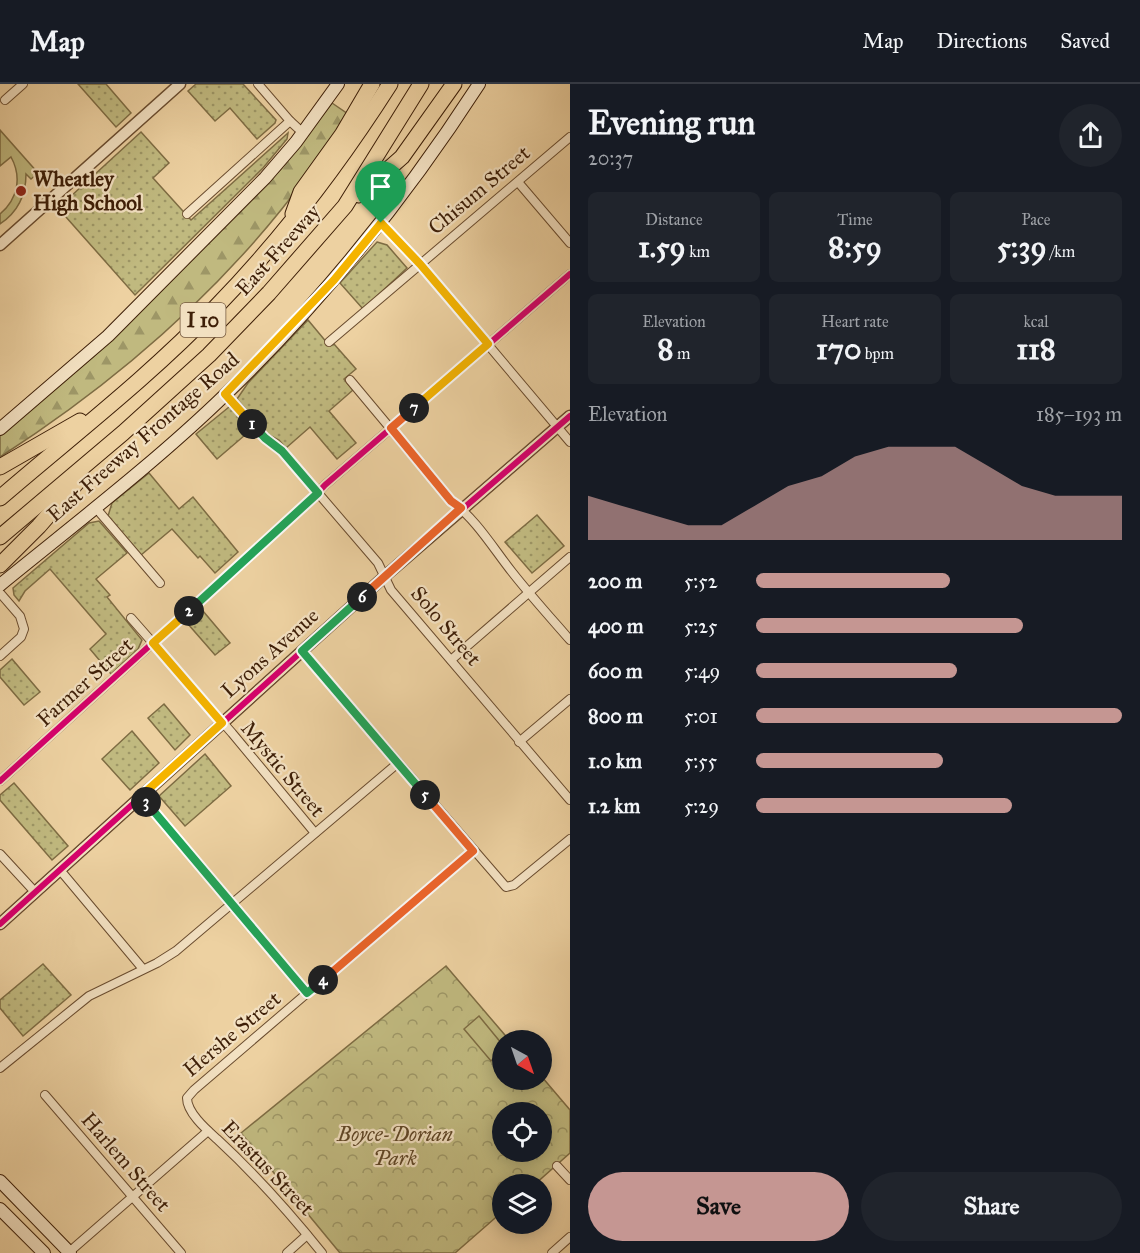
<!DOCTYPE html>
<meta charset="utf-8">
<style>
:root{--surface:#171b24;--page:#20242c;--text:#f1f3f6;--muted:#9ea1a6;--line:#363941;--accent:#c59692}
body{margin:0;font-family:"IM FELL Great Primer",serif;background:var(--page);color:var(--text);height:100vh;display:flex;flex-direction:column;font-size:22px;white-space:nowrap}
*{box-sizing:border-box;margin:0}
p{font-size:20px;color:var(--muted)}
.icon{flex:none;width:33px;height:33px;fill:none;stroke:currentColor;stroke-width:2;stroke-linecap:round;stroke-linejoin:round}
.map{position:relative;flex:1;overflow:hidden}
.side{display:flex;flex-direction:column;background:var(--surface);width:570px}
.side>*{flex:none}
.needle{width:39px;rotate:140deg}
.controls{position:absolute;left:492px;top:946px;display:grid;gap:12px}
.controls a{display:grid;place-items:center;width:60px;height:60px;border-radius:50%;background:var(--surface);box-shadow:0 3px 15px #0003;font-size:30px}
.pin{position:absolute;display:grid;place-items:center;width:51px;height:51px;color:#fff;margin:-62px -26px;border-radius:50% 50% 50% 0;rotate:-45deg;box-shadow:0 0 6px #0007}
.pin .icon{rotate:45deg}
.km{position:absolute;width:30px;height:30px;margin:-15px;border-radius:50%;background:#222;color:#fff;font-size:16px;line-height:30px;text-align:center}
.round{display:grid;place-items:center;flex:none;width:63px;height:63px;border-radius:32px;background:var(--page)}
.headline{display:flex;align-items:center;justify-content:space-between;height:102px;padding:0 18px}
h1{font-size:33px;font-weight:800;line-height:45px}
.figures{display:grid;grid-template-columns:repeat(3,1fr);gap:9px;height:102px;padding:6px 18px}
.figures div{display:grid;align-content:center;border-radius:9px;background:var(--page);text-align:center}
.figures b{font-size:30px;font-weight:800}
.figures small{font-size:16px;font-weight:400}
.figures p{font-size:16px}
.chart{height:168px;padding:12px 18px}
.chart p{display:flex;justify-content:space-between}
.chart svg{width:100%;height:108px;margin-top:6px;fill:var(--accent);opacity:.7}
.primary-button{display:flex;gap:12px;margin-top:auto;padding:12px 18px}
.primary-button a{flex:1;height:69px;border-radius:36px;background:var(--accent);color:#111;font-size:24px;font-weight:800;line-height:69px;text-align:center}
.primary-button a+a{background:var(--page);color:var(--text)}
ul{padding:0 18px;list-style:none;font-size:20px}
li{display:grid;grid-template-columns:96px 72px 1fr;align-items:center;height:45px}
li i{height:15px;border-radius:8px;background:var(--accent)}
header{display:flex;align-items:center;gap:36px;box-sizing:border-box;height:84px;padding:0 30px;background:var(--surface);border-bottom:2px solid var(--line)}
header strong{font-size:28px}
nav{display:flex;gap:33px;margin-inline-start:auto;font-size:21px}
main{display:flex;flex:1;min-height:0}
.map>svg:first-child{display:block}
.grass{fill:url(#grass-dots);stroke:#7e6c43;stroke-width:1.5}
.forest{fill:url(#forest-firs);stroke:#7e6c43;stroke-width:1.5}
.park{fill:url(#park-crowns);stroke:#7e6c43;stroke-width:1.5;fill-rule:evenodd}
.garden{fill:#c0b97f;stroke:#7e6c43;stroke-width:1.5}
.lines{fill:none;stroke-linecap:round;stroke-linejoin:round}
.minor-casing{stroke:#694b2e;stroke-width:10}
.tertiary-casing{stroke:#694b2e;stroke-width:13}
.secondary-casing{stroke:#3d1e07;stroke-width:14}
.motorway-casing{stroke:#3d1e07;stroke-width:17}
.minor{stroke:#f3e1c2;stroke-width:8}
.tertiary{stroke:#f3e1c2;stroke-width:10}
.secondary{stroke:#f3e1c2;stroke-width:12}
.motorway{stroke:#edd1a1;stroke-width:15}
.cycleway-casing{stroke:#f3e1c2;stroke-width:10}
.cycleway{stroke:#d6006c;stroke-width:6}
.split-1-casing{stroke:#fff;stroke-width:12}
.split-2-casing{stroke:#fff;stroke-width:12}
.split-3-casing{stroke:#fff;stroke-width:12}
.split-4-casing{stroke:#fff;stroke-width:12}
.split-5-casing{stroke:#fff;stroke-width:12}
.split-6-casing{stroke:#fff;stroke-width:12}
.split-7-casing{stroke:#fff;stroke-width:12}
.split-8-casing{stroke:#fff;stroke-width:12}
.split-1{stroke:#f5b400;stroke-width:8}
.split-2{stroke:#22a559;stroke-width:8}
.split-3{stroke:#f5b400;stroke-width:8}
.split-4{stroke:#22a559;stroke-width:8}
.split-5{stroke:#f0652b;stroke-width:8}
.split-6{stroke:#22a559;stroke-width:8}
.split-7{stroke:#f0652b;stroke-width:8}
.split-8{stroke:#f5b400;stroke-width:8}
.poi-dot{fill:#8f2418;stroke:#f3e1c2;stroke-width:2}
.labels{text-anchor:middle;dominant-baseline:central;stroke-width:4.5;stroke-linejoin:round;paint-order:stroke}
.shield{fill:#f3e1c2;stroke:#74583f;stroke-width:1.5}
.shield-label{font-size:20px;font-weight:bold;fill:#3d1e07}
.poi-label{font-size:21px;font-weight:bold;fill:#3d1e07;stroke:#f3e1c2;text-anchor:start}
.street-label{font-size:21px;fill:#3d1e07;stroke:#f3e1c2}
.park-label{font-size:21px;font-style:italic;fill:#5e4525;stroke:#f3e1c2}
</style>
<header>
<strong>Map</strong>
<nav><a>Map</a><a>Directions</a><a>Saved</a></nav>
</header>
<main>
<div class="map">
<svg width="570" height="1169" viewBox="0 0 570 1169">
<defs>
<pattern id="grass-dots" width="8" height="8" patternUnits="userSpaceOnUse" patternTransform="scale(1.5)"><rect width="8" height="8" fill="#c0b97f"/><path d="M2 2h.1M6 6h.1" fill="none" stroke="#9d9666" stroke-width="1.8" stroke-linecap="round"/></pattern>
<pattern id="forest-firs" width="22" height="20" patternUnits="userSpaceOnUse" patternTransform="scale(1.5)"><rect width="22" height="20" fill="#c0b97f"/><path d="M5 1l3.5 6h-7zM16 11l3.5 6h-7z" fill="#9d9666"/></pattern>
<pattern id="park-crowns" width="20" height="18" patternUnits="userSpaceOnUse" patternTransform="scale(1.5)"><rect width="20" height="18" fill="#c0b97f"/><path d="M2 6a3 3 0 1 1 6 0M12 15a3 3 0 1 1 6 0" fill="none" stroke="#9d9666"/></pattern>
</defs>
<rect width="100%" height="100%" fill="#edd1a1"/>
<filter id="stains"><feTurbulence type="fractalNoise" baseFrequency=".00333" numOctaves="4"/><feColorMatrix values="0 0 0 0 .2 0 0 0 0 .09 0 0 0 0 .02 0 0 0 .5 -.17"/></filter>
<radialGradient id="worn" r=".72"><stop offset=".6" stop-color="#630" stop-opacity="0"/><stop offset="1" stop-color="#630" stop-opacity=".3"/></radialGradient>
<g class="grass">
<path d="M78,0h28l25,29 -15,14z"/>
<path d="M196,0h47l33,36 -1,3 -18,16 -27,-31 -15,13 -27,-30z"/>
<path d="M141,48l28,31 -16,15 38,42 97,-87 -1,6 -24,29 -128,127 -77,-87z"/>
<path d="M377,158l10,3 20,23 -44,41 -23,-26z"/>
<path d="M308,236l20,24h6l22,25 -12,10 9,11 -24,21 27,32 -19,16 -27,-32 -24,21 -7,-8 -12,-6 -30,-35 11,-16z"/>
<path d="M229,323l3,1 20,21 -35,30 -21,-25z"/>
<path d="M149,389l30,36 14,-12 45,55 -23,21 -15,-17 -2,2 -26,-29 -31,26 -33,-39 4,-13z"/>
<path d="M537,431l27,31 -32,27 -27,-31z"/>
<path d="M99,437l28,32 -31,26 14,16 -3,2 35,43 -4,9 -27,25 -21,-25 16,-15 -56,-65 -25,22 -6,10 -5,-6 -1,-7 76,-65z"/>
<path d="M203,527l27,32 -15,12 -27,-31z"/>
<path d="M12,575l28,33 -16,13 -24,-28v-7z"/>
<path d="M164,620l26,31 -15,15 -27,-32z"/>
<path d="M132,647l27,32 -29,27 -28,-31z"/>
<path d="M205,670l26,32 -46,40 -26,-30z"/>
<path d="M14,699l54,63 -16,14 -52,-60v-5z"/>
<path d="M43,880l28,31 -48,41 -23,-28v-8z"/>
</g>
<path class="forest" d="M332,19l16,11c-13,20 -26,41 -40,61 -83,113 -190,206 -308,282v-21l94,-80 187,-187z"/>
<path class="park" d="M446,882l64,75h-8v39h40v-3l28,33v43l-36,32h-32v27l-47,41h-115l-99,-120zM502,1029h40v39h-40z"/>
<g class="garden">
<path d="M0,46l38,43 -7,6 -5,-5c0,21 -8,38 -26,50v-10c18,-15 22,-37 11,-57l-11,9z"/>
<path d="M479,932l23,28v6l-11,11 -27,-32z"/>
</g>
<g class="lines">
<g class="minor-casing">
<g id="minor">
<path d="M258,0l32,37 13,12"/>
<path d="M5,16l18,-16"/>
<path d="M518,98l52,61"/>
<path d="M187,130l103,-93"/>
<path d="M381,139l39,41 150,178"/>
<path d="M329,258l241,-205"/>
<path d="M350,296l101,121c25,18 42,47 61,71 18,23 38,45 58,68"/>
<path d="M225,310l40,44 17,13 96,112 13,27 179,210"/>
<path d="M95,423l65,76"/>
<path d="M0,509l20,23 4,13 -3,8 -21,19"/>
<path d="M131,534l101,115 83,100"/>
<path d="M302,567l204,236 8,-2 56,-46"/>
<path d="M451,576l119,-103"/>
<path d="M519,658l51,-43"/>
<path d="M0,697l313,-283 12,-13 245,-211"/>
<path d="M141,712l166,197"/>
<path d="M0,770l35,38"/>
<path d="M60,786l83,99"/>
<path d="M0,984l89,-72 68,-33 19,-12 222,-188"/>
<path d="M45,1011l136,158"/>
<path d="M557,1082l13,14"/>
<path d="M68,1169l140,-122"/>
<path d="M287,1169l20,-18"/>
<path d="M322,1169c-33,-41 -67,-79 -105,-114 -10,-9 -30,-26 -30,-41l7,-8 279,-239"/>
<path d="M552,1169l18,-16"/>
</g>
</g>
<g class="tertiary-casing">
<g id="tertiary">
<path d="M0,161l180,-161"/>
<path d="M0,840l384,-347 186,-161"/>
</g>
</g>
<g class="secondary-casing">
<g id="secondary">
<path d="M0,345l108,-93 157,-158 31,-36 42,-58"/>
<path d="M0,501c76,-62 156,-123 226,-191 97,-94 180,-197 253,-310"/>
<path d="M0,1097l70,72"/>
<path d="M0,1125l44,44"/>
</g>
</g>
<g class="motorway-casing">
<g id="motorway">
<path d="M359,111l43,-38 52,-73"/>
<path d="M293,130l8,-22 41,-57 30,-51"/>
<path d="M0,383l80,-46"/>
<path d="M0,414c72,-62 150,-122 216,-191 66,-68 123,-143 174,-223"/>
<path d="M0,453l123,-104 86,-78 60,-62 76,-87 76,-122"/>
<path d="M0,481l39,-39 41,-47"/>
</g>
</g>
<use href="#minor" class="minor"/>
<use href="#tertiary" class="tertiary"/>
<use href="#secondary" class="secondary"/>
<use href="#motorway" class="motorway"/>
<g class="cycleway-casing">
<g id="cycleway">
<path d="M0,697l313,-283 12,-13 245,-211"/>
<path d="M0,840l384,-347 186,-161"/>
</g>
</g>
<use href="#cycleway" class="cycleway"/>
</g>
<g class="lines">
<g class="split-1-casing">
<path id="split-1" d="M252,340l-27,-30 109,-114 47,-57"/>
</g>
<g class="split-2-casing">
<path id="split-2" d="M189,527l129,-118 -36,-42 -17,-13 -13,-14"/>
</g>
<g class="split-3-casing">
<path id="split-3" d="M146,718l-5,-6 81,-73 -69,-80 36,-32"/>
</g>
<g class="split-4-casing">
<path id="split-4" d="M146,718l161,191 16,-13"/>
</g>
<g class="split-5-casing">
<path id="split-5" d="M323,896l150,-129 -48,-56"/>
</g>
<g class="split-6-casing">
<path id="split-6" d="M362,513l-60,54 123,144"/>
</g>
<g class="split-7-casing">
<path id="split-7" d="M362,513l99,-89 -10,-7 -60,-73 23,-20"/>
</g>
<g class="split-8-casing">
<path id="split-8" d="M381,139l39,41 68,80 -74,64"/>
</g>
<use href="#split-1" class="split-1"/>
<use href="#split-2" class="split-2"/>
<use href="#split-3" class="split-3"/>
<use href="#split-4" class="split-4"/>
<use href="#split-5" class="split-5"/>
<use href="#split-6" class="split-6"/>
<use href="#split-7" class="split-7"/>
<use href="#split-8" class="split-8"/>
</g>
<circle class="poi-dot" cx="21" cy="107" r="6"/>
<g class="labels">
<rect class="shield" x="180.5" y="219" width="45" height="34" rx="4.5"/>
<g class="shield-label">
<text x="203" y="236">I 10</text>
</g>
<g class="poi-label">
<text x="33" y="95">Wheatley<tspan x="33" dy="24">High School</tspan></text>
</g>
<g class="street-label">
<text transform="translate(479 106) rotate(-40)">Chisum Street</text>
<text transform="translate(278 166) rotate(-48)">East Freeway</text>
<text transform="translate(143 353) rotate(-41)">East Freeway Frontage Road</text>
<text transform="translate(446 542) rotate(50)">Solo Street</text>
<text transform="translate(270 569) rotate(-42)">Lyons Avenue</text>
<text transform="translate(85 598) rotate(-42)">Farmer Street</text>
<text transform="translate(283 685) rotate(50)">Mystic Street</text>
<text transform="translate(232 950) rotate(-40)">Hershe Street</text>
<text transform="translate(126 1078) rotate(49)">Harlem Street</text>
<text transform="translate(268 1084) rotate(46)">Erastus Street</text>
</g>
<g class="park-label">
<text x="395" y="1050">Boyce-Dorian<tspan x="395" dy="24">Park</tspan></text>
</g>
</g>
<rect width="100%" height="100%" filter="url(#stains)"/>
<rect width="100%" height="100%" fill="url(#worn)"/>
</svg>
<div class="controls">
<a><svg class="needle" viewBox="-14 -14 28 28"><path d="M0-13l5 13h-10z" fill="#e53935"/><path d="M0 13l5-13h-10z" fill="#9ea1a6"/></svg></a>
<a><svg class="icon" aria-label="locate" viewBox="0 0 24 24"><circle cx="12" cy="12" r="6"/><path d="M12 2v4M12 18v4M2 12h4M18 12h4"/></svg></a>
<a><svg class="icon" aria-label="layers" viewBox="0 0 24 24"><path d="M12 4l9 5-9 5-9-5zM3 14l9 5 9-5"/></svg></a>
</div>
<div class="pin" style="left:381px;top:139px;background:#1e9e55"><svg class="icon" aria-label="arrive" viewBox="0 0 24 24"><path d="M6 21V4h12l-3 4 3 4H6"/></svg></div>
<b class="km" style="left:252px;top:340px">1</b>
<b class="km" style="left:189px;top:527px">2</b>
<b class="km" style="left:146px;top:718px">3</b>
<b class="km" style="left:323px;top:896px">4</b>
<b class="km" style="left:425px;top:711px">5</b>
<b class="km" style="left:362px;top:513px">6</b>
<b class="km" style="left:414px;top:324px">7</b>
</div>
<section class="side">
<div class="headline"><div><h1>Evening run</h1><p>20:37</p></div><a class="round"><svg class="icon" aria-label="share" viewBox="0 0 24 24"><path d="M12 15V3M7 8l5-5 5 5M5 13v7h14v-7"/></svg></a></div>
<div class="figures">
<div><p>Distance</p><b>1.59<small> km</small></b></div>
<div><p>Time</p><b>8:59</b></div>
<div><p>Pace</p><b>5:39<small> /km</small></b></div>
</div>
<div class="figures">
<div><p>Elevation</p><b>8<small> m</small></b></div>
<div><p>Heart rate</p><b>170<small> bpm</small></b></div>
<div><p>kcal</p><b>118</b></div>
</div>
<div class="chart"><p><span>Elevation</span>185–193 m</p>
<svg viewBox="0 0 160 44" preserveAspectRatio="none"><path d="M0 44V26L10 30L20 34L30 38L40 38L50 30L60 22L70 18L80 10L90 6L100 6L110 6L120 14L130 22L140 26L150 26L160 26V44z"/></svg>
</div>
<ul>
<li><b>200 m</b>5:52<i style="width:53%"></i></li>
<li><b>400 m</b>5:25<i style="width:73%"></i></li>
<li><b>600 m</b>5:49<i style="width:55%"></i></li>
<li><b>800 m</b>5:01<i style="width:100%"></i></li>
<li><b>1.0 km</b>5:55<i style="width:51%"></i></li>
<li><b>1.2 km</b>5:29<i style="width:70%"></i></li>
</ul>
<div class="primary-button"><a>Save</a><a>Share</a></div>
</section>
</main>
